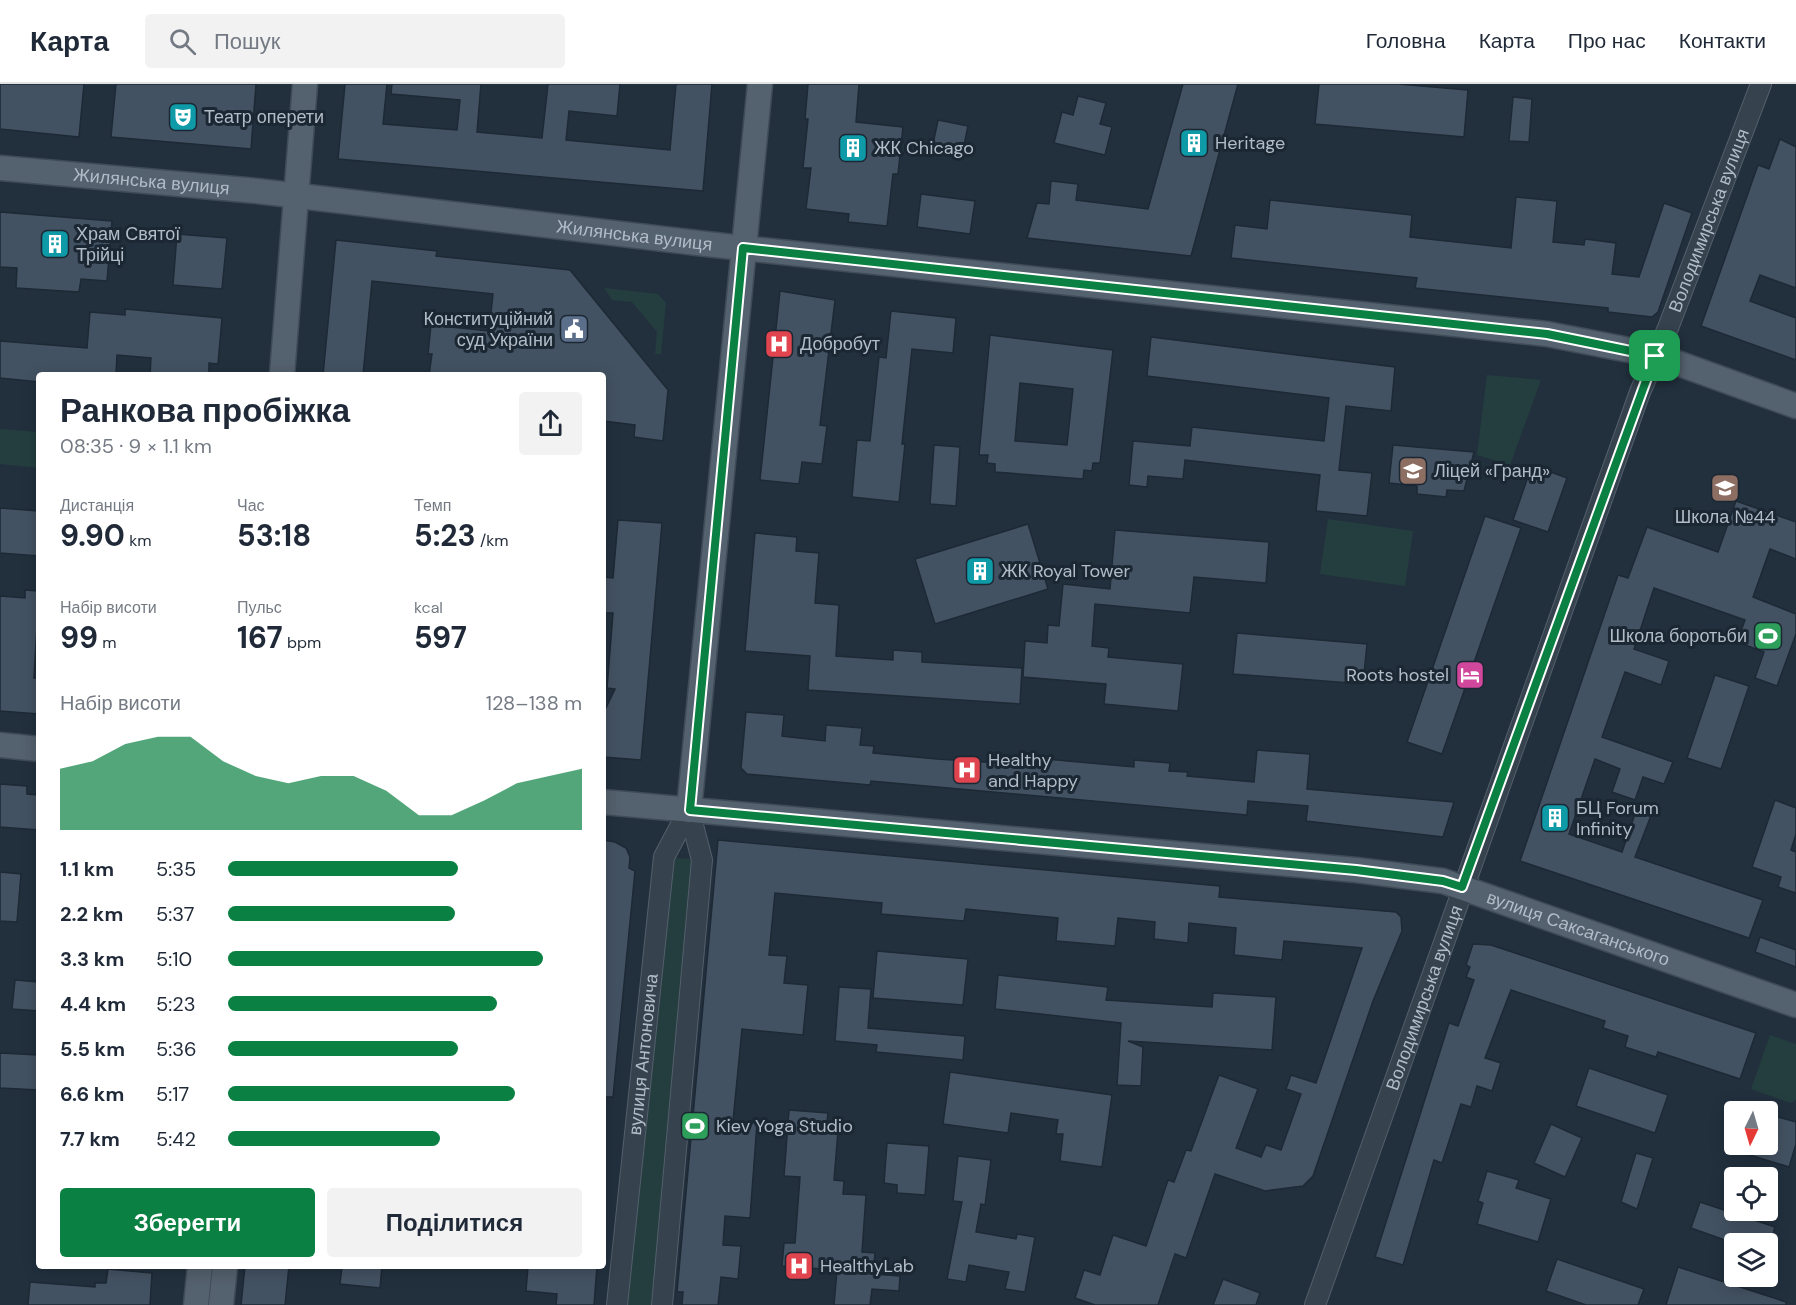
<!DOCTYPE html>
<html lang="uk">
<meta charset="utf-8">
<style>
:root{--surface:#fff;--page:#f2f2f3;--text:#1f2937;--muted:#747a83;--line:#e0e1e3;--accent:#0b8043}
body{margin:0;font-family:"DM Sans",sans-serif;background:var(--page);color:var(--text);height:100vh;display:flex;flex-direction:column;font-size:22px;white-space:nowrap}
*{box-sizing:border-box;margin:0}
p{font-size:20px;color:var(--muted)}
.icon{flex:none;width:33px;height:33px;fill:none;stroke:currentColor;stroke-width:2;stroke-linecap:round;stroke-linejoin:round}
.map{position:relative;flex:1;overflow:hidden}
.drawer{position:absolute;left:36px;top:288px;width:570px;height:897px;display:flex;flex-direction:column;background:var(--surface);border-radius:6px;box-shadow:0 3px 15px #0003}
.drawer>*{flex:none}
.needle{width:39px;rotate:185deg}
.controls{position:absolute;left:1724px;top:1017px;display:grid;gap:12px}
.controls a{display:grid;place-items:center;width:54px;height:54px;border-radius:6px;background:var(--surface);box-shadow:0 3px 15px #0003;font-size:30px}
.pin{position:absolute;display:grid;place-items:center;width:51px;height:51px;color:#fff;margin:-26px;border-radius:12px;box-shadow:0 3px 9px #0006}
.round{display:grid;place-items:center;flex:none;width:63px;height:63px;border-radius:6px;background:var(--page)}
.head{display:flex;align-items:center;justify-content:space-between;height:102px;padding:0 24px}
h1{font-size:33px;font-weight:700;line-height:45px}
.metrics{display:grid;grid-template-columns:repeat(3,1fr);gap:9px;height:102px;padding:6px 24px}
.metrics div{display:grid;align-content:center}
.metrics b{font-size:30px;font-weight:700}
.metrics small{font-size:16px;font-weight:400}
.metrics p{font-size:16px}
.chart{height:168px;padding:12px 24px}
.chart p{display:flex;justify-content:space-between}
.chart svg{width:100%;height:108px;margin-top:6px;fill:var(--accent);opacity:.7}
.action{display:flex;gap:12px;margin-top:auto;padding:12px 24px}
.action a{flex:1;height:69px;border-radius:6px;background:var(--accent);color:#fff;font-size:24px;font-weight:700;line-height:69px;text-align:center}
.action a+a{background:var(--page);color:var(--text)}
ul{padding:0 24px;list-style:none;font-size:20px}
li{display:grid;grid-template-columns:96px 72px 1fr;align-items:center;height:45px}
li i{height:15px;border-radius:8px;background:var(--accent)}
header{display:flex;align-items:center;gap:36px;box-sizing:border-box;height:84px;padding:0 30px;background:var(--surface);border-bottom:2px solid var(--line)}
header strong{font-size:28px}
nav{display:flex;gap:33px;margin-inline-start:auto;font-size:21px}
.search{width:420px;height:54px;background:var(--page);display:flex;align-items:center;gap:15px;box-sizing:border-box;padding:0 21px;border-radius:6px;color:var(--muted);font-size:22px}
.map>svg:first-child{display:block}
.green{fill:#243e3f}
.building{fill:#435262;stroke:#1d2935;stroke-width:1.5;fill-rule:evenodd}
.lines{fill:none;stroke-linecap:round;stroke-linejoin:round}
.minor-casing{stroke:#545f6c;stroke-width:22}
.major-casing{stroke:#3f4b57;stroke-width:27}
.minor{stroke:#36424e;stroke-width:20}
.major{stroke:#54616e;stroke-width:24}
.route-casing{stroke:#fff;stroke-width:12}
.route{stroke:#0b8043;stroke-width:8}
.labels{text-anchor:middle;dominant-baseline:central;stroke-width:6;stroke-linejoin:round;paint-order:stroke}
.poi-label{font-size:18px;fill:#b2bcc9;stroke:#1b2733;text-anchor:start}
.street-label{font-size:18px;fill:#b2bcc9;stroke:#1b2733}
</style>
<header>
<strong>Карта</strong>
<div class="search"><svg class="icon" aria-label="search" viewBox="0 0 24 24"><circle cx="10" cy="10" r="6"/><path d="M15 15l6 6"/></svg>Пошук</div>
<nav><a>Головна</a><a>Карта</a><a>Про нас</a><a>Контакти</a></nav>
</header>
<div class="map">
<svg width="1796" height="1221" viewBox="0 0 1796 1221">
<rect width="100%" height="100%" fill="#22303e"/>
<g class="green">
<path d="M604,204l54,6 8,9 -5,51h-6l2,-22 -25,-30 -20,-2z"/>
<path d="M1487,291l54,5 -31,85 -33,-10z"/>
<path d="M0,345l39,3v36l-39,-4z"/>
<path d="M1328,435l85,12 -8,55 -85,-12z"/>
<path d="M664,773l38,3 -40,445h-45z"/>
<path d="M1770,951l26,9v56l-5,3 -40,-14z"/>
</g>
<g class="building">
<path d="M0,0h84l-5,53 -79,-8z"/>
<path d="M116,0h140l-5,65 -140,-12z"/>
<path d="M345,0h42l-4,40 74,6 3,-30 -69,-6 1,-10h89l-4,48 65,6 6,-54h72l-3,32 -48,-5 -3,29 104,10 6,-66h36l-9,107 -365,-32z"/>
<path d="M808,0h51l-3,38 47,5 -5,47h-5l-6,52 -39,-4 1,-8 -43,-5 5,-41h-8l5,-49h-3z"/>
<path d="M1183,0h55l-47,172 -164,-18 10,-35 12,1 2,-23 27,3 -2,16 72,9z"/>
<path d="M1319,0h79l70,6 -4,47 -149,-13z"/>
<path d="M1078,12l28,7 -6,21 12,3 -7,28 -51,-12 8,-31 11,3z"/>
<path d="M1513,13l19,2 -3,43 -20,-1z"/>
<path d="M938,36l30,6 -5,24 -30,-6z"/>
<path d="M1780,55l16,8v141l-36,-13 -10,26 46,17v42l-95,-34 57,-161 11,4z"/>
<path d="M921,110l54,7 -5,33 -53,-7z"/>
<path d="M1516,113l41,4 -4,41 31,3 1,-6 31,4 -4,31 27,3 25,-74 28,10 -34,99 -6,5 -44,-5v-4l-193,-20 2,-10 -186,-20 4,-33 32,4 3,-29 142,15 -2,22 101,11z"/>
<path d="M0,128l112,9 -5,60 -26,-2 -2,13 -63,-4 1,-20 -17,-1z"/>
<path d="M177,150l50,4 -5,51 -49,-4z"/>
<path d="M336,156l101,11 -1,5 134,14 98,120 -5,51 -29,-4 1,-12 -32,-4v-46h-174l3,-21h-4l3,-29 58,6 4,-37 -121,-13 -9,94h-40z"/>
<path d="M780,207l55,9 -15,125 7,1 -5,38 -20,-2 -3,22 -39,-4z"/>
<path d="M125,225l97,9 -4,46 -9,-1v12h-59l1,-17 -34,-3 -1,20h-77v7l-39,-4v-37l87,7 3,-36 35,3z"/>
<path d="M891,227l65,7 -3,35 -41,-4 -10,95h3l-6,58 -47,-5 5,-57 13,1 9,-84 7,1z"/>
<path d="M990,251l123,15 -13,113h-7l-1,8 -8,-1 -1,9 -88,-7v-8l-8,-1 1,-8h-9zM1020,299l53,6 -6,56 -52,-4z"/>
<path d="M1151,253l244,30 -4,44 -45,-5 -7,64 33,3 -5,43 -51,-5 4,-36 -135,-15 -2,19 -35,-3 -1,11 -18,-2 4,-44 57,5 2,-19 132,14 5,-43 -182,-22z"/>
<path d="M934,361l26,2 -4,59 -26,-2z"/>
<path d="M1393,361l81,7 -10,39 -17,-1 -1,7 -29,-3v-8l-28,-3z"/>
<path d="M1532,381l35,13 -19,54 -35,-12z"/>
<path d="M1736,417l60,21v37l-26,-10 -17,48 43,17v20l-19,52 -22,-8 9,-26 -27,-10 8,-22 -91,-32 -20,61 35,12 -8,24 -36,-13 -23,65 71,25 -9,22 -21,-7 -8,23 -23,-8 8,-23 -25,-10 -26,75 53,18 15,-44 15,5 -17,44 128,43 -14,38 -229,-77 98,-286 10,3 19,-51 71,25z"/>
<path d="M0,424l39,3v45l-39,-3z"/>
<path d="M1485,432l36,12 -79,226 -35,-12z"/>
<path d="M618,436l44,3 -21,237 -38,-3v-43l12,-25 -8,-1 6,-75h-10v-36l10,1z"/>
<path d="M1028,440l20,65 -113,35 -20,-65z"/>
<path d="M1115,446l154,12 -3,41 -72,-6 -4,36 -95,-9 -3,42 17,2 -1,9 75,7 -5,47 -74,-7 2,-20 -83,-7 2,-36 22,2 1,-18 11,1 4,-42 47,5z"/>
<path d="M755,449l42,4 -1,14 23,2 -4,50 24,2 -3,51 57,4v-10l29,2v10l100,6 -2,36 -212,-14 2,-34 -65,-5z"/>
<path d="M25,506l14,1 -5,87h5v36l-39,-3v-115l25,2z"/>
<path d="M1237,549l130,11 -4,40 -130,-10z"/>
<path d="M1715,591l34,11 -28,83 -34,-11z"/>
<path d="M746,628l38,3 -2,21 43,5 1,-16 36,3 -2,17 14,1 -1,7 64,6 63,4 1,-8 133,12v-7l36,3 -1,8 19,1 -1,4 67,6 3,-32 53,4 -3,35 147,13 -11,35 -137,-16 2,-15 -60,-5 -1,14 -376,-34 -1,4 -123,-11 -6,-6z"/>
<path d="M0,700l27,2v8l12,1v35l-39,-3z"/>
<path d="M1775,716l21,8v26l-5,16 5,2v41l-18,-6 3,-10 -29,-10z"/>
<path d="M603,756l12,2 11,6 4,9 -1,11 6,3 -22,226h-10z"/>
<path d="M718,756l502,46 -1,11 177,15 5,5 1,14 -29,70 -60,175 -10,10 -38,5 -50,-17 -29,84 -11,-4 -17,51h-63l-20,-7 9,-28 16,5 13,-40 33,11 22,-66 6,2 12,-32 5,1 28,-76 39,14 -22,59 25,9 5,-12 15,5 20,-56 -15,-5 5,-14 25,8 46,-135 -78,-7 -2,19 -48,-5 2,-27 -47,-5 -1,20 -34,-4 1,-17 -37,-4 -3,28 -59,-5 2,-23 -92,-9 -2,12 -83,-7 1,-11 -107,-10 -6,62 18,1 -3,27 24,2 -5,50 -61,-6 -9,92 24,2 -7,95 -25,-2 -2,29 18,1 -3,33 -17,-2 -3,28h-36l1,-13h-6z"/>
<path d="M0,788l21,2 -4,48 -17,-1z"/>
<path d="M1760,853l36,13v17l-41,-15z"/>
<path d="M1473,860l18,1 265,88 -16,46 -82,-27 -2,5 -31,-10 3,-11 -25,-8 2,-7 -94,-31 -26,68 16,5 -9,28 -15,-5 -6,21 -10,-3 -19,59 -8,-3 -31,105 -28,-8 74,-234 9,3 16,-46 -8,-3 4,-10 -4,-2z"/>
<path d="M877,867l91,8 -5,46 -90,-7z"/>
<path d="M998,891l110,12 -2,13 106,7 1,-14 63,4 -4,53 -144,-9 15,6 -2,39 -24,-1 4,-62 -126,-14z"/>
<path d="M15,896l24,2v29l-27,-2z"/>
<path d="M839,903l32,2 -3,39 97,8 -2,24 -87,-8 1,-7 -42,-4z"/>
<path d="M0,969l39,2v35l-39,-2z"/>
<path d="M1589,984l79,27 -13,38 -79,-27z"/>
<path d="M950,988l162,23 -10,72 -42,-6 3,-27h-7l2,-14 -47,-7 -3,20 -65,-9z"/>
<path d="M789,1026l39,3 -2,17 12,1 -4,49 10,1 -1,13 23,1 -4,57 13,1 -2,21 27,2 -1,15 -27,-2 -2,16h-36l3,-35 -55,-4 2,-23h11l5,-66 -16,-1z"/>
<path d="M1767,1030l29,8v22l-7,23 -62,-19v-4h40z"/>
<path d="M1551,1040l31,14 -17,39 -31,-14z"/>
<path d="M887,1059l42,3 -4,49 -28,-2v-8l-13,-2z"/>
<path d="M1636,1069l17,5 -16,51 -16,-7z"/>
<path d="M958,1072l33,4 -6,45 -4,-1 -5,28 40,7 1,-5 18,3 -10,55 -20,-3 4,-17 -40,-7 -3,17 -19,-3 15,-77 -9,-1z"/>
<path d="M1487,1087l32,9 -3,8 35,11 -13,43 -61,-18 6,-21 -5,-2z"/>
<path d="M1700,1118l75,25 -5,17h-34l-45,-16z"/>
<path d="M1557,1175l87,30 -6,16h-52l-40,-14z"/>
<path d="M245,1182h44l-4,39h-44z"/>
<path d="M342,1182h40l-2,22 -40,-4z"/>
<path d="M528,1182h69l-3,39h-38l1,-11 -31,-3z"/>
<path d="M1678,1183l108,35v3h-120z"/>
<path d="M108,1185l44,4 -2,32h-122l2,-23 65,5v-4h11z"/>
<path d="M1223,1195l37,14 -4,12h-43z"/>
</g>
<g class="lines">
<g class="minor-casing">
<g id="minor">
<path id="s1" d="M617,1221l47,-448 25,-47"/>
<path d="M662,1221l40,-445 -13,-50"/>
<path id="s2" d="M1315,1221l325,-913 28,-64 93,-244"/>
</g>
</g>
<g class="major-casing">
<g id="major">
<path id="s3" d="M0,84l257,23 449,53 841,90 108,21 141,51"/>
<path d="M282,291l23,-291"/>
<path d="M0,661l39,4"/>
<path id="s4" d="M603,718l753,68 87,11 353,124"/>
<path d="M689,726l71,-726"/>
<path d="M196,1221l4,-39"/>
<path d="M221,1221l4,-39"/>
</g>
</g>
<use href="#minor" class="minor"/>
<use href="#major" class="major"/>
</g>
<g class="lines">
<g class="route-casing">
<path id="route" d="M743,164l804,86 108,22 -193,531 -19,-6 -87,-11 -666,-60z"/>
</g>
<use href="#route" class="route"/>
</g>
<defs>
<g id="theatre-square" transform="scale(1.5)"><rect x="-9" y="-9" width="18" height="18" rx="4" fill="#0f9aa8" stroke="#1b2733"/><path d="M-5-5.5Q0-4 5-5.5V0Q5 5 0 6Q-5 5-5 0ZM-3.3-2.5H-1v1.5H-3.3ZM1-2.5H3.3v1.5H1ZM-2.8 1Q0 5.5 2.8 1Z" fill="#fff"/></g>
<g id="building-square" transform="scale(1.5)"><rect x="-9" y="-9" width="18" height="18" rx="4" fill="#0f9aa8" stroke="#1b2733"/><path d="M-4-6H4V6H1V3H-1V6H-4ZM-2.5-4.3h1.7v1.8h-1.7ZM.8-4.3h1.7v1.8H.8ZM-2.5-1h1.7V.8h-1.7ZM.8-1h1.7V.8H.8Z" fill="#fff"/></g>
<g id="civic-square" transform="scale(1.5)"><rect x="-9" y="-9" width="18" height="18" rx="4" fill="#5c6f8a" stroke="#1b2733"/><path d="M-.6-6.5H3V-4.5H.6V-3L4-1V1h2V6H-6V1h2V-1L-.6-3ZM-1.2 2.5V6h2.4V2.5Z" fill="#fff"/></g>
<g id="hospital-square" transform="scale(1.5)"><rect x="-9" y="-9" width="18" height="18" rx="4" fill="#e0444e" stroke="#1b2733"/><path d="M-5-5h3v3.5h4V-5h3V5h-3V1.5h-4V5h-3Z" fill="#fff"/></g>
<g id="school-square" transform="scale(1.5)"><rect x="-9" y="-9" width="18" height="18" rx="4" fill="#8d6e63" stroke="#1b2733"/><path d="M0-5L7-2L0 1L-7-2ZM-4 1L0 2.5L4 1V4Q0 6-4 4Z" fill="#fff"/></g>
<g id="stadium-square" transform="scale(1.5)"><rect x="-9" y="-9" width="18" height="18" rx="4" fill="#2e9e5b" stroke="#1b2733"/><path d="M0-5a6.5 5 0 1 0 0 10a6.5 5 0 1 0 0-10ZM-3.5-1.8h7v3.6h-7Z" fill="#fff"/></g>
<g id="hotel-square" transform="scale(1.5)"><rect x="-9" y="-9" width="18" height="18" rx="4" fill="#d1479c" stroke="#1b2733"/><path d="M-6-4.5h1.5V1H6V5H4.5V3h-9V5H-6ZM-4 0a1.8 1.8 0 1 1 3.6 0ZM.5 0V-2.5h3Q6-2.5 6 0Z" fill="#fff"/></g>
</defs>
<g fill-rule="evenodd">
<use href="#theatre-square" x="183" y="33"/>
<use href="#building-square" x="1194" y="59"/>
<use href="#building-square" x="853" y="64"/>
<use href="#building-square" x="55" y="160"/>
<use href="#civic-square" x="574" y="245"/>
<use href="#hospital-square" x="779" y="260"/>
<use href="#school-square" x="1413" y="387"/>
<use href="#school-square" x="1725" y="404"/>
<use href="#building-square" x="980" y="487"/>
<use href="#stadium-square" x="1768" y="552"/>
<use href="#hotel-square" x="1470" y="591"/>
<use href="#hospital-square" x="967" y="686"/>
<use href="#building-square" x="1555" y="734"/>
<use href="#stadium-square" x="695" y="1042"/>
<use href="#hospital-square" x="799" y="1182"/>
</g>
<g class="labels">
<g class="poi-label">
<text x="204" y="33">Театр оперети</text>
<text x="1215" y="59">Heritage</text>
<text x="874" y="64">ЖК Chicago</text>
<text x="76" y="150">Храм Святої<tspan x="76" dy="21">Трійці</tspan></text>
<text x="553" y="235" text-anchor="end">Конституційний<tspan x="553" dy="21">суд України</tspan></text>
<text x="800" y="260">Добробут</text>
<text x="1434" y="387">Ліцей «Гранд»</text>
<text x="1725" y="433" text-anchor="middle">Школа №44</text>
<text x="1001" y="487">ЖК Royal Tower</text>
<text x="1747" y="552" text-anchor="end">Школа боротьби</text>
<text x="1449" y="591" text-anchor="end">Roots hostel</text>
<text x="988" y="676">Healthy<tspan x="988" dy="21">and Happy</tspan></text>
<text x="1576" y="724">БЦ Forum<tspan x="1576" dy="21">Infinity</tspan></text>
<text x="716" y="1042">Kiev Yoga Studio</text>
<text x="820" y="1182">HealthyLab</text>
</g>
<g class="street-label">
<text stroke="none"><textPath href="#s3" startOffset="152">Жилянська вулиця</textPath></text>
<text stroke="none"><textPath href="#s2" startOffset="1154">Володимирська вулиця</textPath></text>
<text stroke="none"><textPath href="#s3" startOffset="638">Жилянська вулиця</textPath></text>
<text stroke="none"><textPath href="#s4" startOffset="987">вулиця Саксаганського</textPath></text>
<text stroke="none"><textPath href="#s2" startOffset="326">Володимирська вулиця</textPath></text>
<text stroke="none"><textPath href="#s1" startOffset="252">вулиця Антоновича</textPath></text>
</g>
</g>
</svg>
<div class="controls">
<a><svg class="needle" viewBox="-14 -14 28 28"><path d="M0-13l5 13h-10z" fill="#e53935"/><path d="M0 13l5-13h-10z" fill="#747a83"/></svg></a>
<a><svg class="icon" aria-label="locate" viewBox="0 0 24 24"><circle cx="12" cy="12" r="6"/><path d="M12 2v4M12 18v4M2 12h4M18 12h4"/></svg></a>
<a><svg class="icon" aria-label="layers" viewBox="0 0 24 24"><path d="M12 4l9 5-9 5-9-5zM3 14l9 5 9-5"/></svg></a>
</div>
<div class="pin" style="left:1655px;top:272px;background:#1e9e55"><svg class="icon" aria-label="arrive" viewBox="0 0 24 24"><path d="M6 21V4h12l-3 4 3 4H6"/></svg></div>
<section class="drawer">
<div class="head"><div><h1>Ранкова пробіжка</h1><p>08:35 · 9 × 1.1 km</p></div><a class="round"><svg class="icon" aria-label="share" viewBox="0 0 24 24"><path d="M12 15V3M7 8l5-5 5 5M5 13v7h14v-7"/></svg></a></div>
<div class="metrics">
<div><p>Дистанція</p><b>9.90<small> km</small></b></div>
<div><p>Час</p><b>53:18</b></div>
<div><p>Темп</p><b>5:23<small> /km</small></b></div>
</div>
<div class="metrics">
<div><p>Набір висоти</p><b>99<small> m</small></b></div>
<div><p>Пульс</p><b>167<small> bpm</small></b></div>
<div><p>kcal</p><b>597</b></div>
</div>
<div class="chart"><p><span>Набір висоти</span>128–138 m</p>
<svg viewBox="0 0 160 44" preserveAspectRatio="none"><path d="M0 44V19L10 16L20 9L30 6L40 6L50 16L60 22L70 25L80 22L90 22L100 28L110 38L120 38L130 32L140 25L150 22L160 19V44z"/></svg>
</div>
<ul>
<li><b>1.1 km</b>5:35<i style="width:65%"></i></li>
<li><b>2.2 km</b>5:37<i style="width:64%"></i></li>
<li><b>3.3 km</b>5:10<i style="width:89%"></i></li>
<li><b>4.4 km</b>5:23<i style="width:76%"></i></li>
<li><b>5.5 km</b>5:36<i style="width:65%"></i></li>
<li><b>6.6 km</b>5:17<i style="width:81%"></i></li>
<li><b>7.7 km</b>5:42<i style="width:60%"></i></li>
</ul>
<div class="action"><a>Зберегти</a><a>Поділитися</a></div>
</section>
</div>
